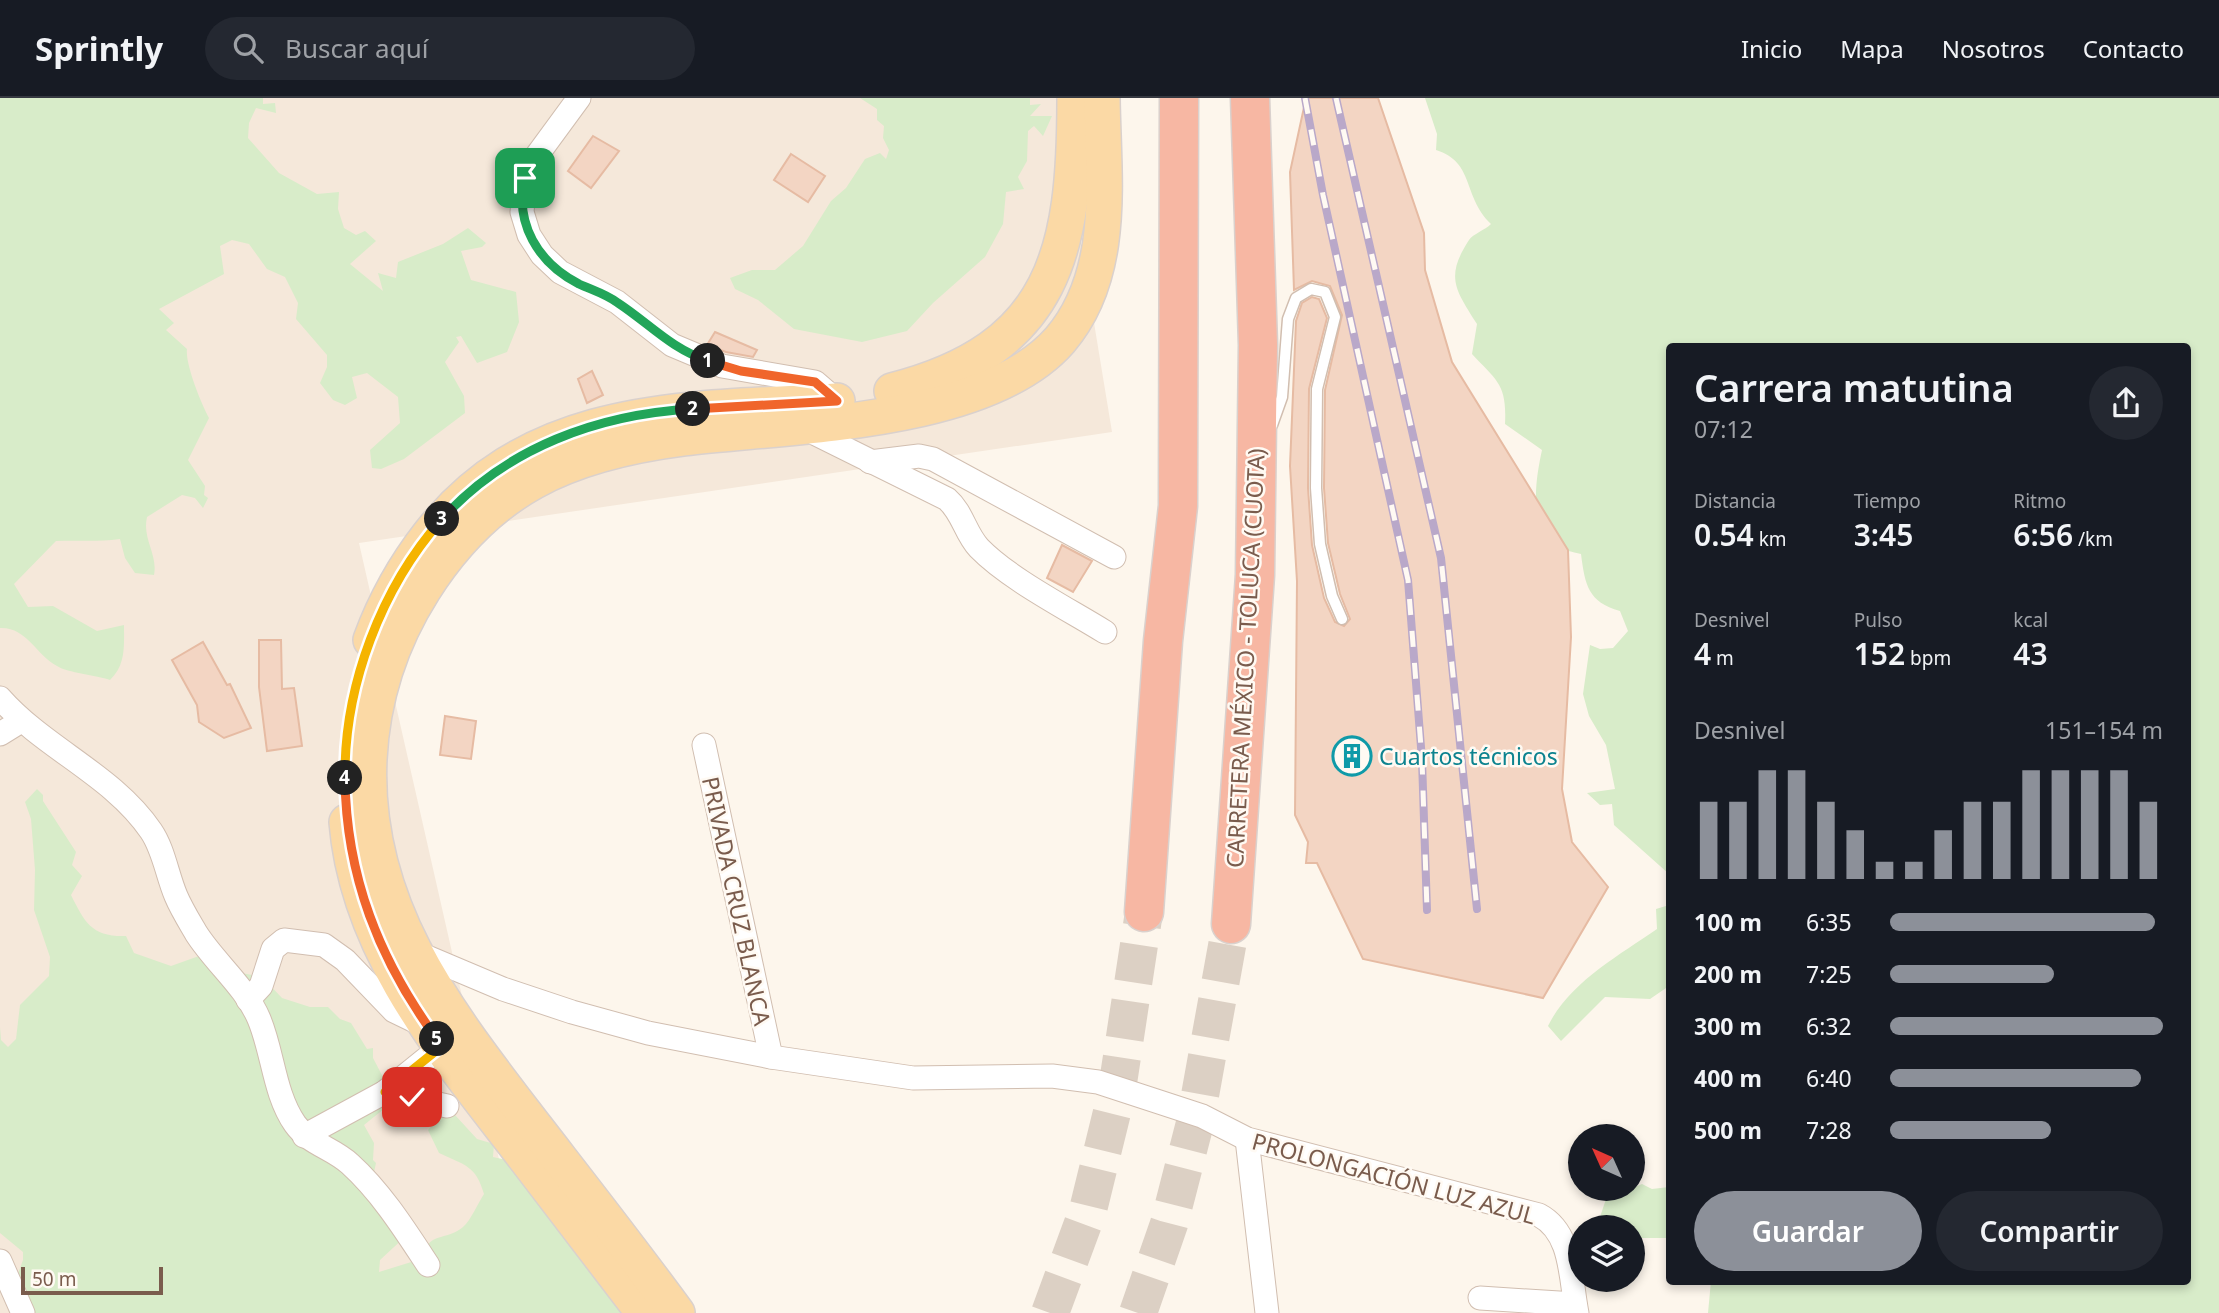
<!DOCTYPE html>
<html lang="es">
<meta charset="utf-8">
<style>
:root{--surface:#171b24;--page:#242831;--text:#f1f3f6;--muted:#9ea1a6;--line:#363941;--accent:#8c9099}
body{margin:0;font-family:"Noto Sans",sans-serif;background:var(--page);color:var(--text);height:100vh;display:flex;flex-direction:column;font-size:26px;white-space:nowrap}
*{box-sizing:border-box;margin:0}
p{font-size:23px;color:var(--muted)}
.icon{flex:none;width:38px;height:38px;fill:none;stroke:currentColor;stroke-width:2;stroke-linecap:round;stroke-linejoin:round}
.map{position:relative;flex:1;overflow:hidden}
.sheet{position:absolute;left:1666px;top:245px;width:525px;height:942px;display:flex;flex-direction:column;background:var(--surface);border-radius:7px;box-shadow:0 4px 10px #0003}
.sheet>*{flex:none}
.needle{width:46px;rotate:315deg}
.fabs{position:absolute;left:1568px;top:1026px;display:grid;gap:14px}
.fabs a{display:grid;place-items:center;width:77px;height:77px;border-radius:50%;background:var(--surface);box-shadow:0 4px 10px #0003;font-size:35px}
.scale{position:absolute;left:21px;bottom:18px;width:142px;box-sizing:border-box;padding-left:7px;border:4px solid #7a5c4d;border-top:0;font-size:19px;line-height:24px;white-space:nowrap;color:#7a5c4d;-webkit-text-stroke:5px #fffaf3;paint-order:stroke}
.pin{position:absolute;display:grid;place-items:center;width:60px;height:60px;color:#fff;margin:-30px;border-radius:14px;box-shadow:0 4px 10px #0006}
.km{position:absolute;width:35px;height:35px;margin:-18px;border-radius:50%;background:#222;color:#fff;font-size:19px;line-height:35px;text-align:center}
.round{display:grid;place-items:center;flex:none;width:74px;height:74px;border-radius:37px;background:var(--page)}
.summary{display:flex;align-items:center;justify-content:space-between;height:119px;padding:0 28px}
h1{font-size:38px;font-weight:600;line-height:52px}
.metrics{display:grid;grid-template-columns:repeat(3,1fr);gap:10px;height:119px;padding:7px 28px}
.metrics div{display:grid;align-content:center}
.metrics b{font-size:30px;font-weight:600}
.metrics small{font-size:19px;font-weight:400}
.metrics p{font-size:19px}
.chart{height:196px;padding:14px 28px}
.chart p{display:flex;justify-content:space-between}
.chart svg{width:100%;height:126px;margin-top:7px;stroke:var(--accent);stroke-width:6}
.action{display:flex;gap:14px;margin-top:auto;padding:14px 28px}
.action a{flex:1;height:80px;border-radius:42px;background:var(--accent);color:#fff;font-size:28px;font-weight:600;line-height:80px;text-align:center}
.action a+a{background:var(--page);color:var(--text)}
ul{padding:0 28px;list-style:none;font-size:23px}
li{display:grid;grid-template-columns:112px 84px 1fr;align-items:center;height:52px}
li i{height:18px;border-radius:9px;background:var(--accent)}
header{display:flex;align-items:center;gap:42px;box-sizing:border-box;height:98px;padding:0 35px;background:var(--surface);border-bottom:2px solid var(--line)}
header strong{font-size:33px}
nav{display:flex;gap:38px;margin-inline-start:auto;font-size:24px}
.search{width:490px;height:63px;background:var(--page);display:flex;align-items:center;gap:18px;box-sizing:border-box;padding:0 24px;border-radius:38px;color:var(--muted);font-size:26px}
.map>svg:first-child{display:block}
.residential{fill:#f5e8da}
.green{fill:#d8ecc9}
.building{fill:#f3d5c3;stroke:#e6bba3;stroke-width:2}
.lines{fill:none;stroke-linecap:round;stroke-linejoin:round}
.highway-tunnel{stroke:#dcd0c4;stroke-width:38;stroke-dasharray:38 19;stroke-linecap:butt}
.lane-casing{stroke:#d1beb0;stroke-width:13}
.street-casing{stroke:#d1beb0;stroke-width:25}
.primary-casing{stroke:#dad1cd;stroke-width:38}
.highway-casing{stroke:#dad1cd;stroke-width:41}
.lane{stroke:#fff;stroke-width:10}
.street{stroke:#fff;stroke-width:23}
.primary{stroke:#fbd9a5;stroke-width:35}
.highway{stroke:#f7b7a3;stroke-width:38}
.rail-casing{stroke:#b9a8c9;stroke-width:8}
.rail{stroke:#fffaf3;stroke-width:5;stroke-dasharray:16;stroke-linecap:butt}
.split-1-casing{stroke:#fff;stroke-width:14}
.split-2-casing{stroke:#fff;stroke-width:14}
.split-3-casing{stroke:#fff;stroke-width:14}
.split-4-casing{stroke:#fff;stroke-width:14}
.split-5-casing{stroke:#fff;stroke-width:14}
.split-6-casing{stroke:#fff;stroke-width:14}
.split-1{stroke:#22a559;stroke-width:9}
.split-2{stroke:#f0652b;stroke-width:9}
.split-3{stroke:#22a559;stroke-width:9}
.split-4{stroke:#f5b400;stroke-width:9}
.split-5{stroke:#f0652b;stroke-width:9}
.split-6{stroke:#f5b400;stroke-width:9}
.labels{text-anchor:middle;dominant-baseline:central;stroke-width:5;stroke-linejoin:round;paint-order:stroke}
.street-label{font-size:23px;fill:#7a5c4d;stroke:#fffaf3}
.culture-label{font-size:23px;fill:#0d838f;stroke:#fffaf3;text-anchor:start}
</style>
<header>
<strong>Sprintly</strong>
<div class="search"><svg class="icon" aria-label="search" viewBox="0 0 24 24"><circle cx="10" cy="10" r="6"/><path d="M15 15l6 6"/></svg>Buscar aquí</div>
<nav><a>Inicio</a><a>Mapa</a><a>Nosotros</a><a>Contacto</a></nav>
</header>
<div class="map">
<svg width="2219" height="1215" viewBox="0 0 2219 1215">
<rect width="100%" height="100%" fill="#fdf6ec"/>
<path class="residential" d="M0,0h1057l55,334 -753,111 175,770h-534z"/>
<g class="green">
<path d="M0,0h263v6l12,-1 1,10 -20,-5 -7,15 -1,15 31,35 38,21 22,-2 -1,17 6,19 12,7 9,-4 11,10 -26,23 33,27 -5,-18 18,5 2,-16 45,-18 25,-16 18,15 -4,4 -21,4 10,29 45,12 3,30 -12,30 -30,11 -16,-27 -5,1 3,5 -14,20 19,34 1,17 -61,46 -23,10 -9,-1 -2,-18 30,-27 -2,-26 -31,-24 -15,4 5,21 -12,7 -12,-5 -13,-17 7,-16v-12l-31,-36 2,-16 -13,-26 -18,-8 -18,-25 -17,-4 -12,6 4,28 -65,35 15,14 -8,7 21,19c-2,15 14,54 22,69l-21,42 17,26 -1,9 4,3 -5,10 -8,-10 -13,-3 -35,22c-5,22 11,37 7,58l-19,-2 -10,-15 -5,-19c-22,3 -42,1 -64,2l-42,43 14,23 25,-1 44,25 27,-6c0,21 2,40 -14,55 -14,-5 -42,-7 -53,-14 -21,-11 -30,-39 -57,-38z"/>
<path d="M860,0h170v7l11,-1 -11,12h22l-9,20 -9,-10 -6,5 -1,30 -9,16 6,12 -18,3 -3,32 -18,33 -52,46 -26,28 -45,11 -68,-13 -36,-29 -23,-11 -5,-11 22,-8h23l28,-24 28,-45 15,-13 19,-29 15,-6 6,6 3,-9 -6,-12 1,-12 -7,-6v-11z"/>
<path d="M1425,0h794v1215h-511l3,-32h477v-935h-518l-1,528 -55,-49 -2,-21 -12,1 -13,-12 28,-4 -9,-44 -17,-29 -6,-22 7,-49 10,4 13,-1 15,-17 -8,-20c-32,-9 -35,-26 -39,-57 -8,-2 -20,-4 -27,-9 -26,-21 -18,-67 -12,-95l-37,-26c2,-40 -8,-43 -33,-70l5,-30c-22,-35 -32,-47 -8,-84 4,-6 16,-10 22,-16 -29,-28 -16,-62 -55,-74l1,-16z"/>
<path d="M37,691l6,6v6l33,51 -4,13 10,11 -11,19c14,28 21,42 55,41l8,17 37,13 42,-15 18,20 31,6 20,21 28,9h18l12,12 11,4 16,26 6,-1v10l22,42 -31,25 10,18 -1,17 3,3 -5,23 36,49 -27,25 -1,12 42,-13c8,-29 24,-17 42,-32 8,-7 15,-24 21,-33 -8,-29 -20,-29 -45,-41l-11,-23 16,-18 11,3 22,24 17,5 -1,13 9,2 10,-6 141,160h-621l-17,-31 8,-22v-8l-23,-19v-206l1,13 7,7 8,-8 4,-34 29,-29 1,-19 -16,-47 1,-40 -4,-51 -6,-17z"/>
<path d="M1669,791v97l-19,13 -45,-2 -44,44 -13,-15c21,-43 70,-70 109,-97l-1,-20 10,-3z"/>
<path d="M1642,1086l10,5 17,-2v51h-36v-11h-30l-4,-7 7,-21z"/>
</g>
<g class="building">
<path d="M1306,0h72l46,135 1,37 27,92 116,188 3,87 -9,152 10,53 36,45 -65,111 -180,-39 -46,-96h-11l2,-21 -13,-27 2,-234 -7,-115 6,-145 6,-18 10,-6 7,2 8,19 -18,71 -1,99 4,57 12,53 11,24 9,4 6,-7 -10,-25 -12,-51 -4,-55 1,-98 17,-75 -12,-29 -18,-5 -18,9 -4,-118z"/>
<path d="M593,38l26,15 -28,37 -23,-17z"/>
<path d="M791,56l34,22 -17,26 -34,-22z"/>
<path d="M715,234l42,18 -4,7 -27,-5 -19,-7z"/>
<path d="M592,273l11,24 -16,8 -9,-24z"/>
<path d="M1062,447l30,16 -19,31 -26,-14z"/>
<path d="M259,542h22l1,49 12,-1 8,58 -35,5 -8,-64z"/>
<path d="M203,544l24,43 3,-1 21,44 -27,10 -25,-16 -2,-17 -25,-45z"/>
<path d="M445,618l31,5 -5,38 -31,-4z"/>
</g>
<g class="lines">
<g class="highway-tunnel">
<path d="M1050,1215l38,-103 28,-114 28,-184"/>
<path d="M1138,1215l31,-89 26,-101 36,-199"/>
</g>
<g class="lane-casing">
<path id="lane" d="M1272,327l10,-28 6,-78 8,-21 15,-9 14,3 10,25 -18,72 -1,99 4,56 12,52 10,23"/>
</g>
<g class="street-casing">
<g id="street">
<path d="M579,0l-44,60 -10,20 -3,34 7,23 13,20 18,17 57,30 55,43 50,21 93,16 22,19"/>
<path d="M802,329l145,72c16,14 18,34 32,49 30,31 89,61 126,84"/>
<path d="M870,364l49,-6 14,3 181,98"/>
<path d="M0,600c45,51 113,77 151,133 13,19 16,44 25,65 5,12 13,25 20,37 19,30 49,53 63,86 14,33 15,75 36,105 14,20 38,24 55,40 31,28 55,66 78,101"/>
<path d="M0,636l21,-13"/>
<path d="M704,647l67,312"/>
<path d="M413,853l90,38 69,23 76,21 123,24 142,21 139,-2 46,6 104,34 45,23 292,76c34,18 31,64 38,98"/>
<path d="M248,902l13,-14 12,-37 11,-9 40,5 21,15 49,51 31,15"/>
<path d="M385,994l62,14"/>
<path d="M304,1038l81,-44 57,-46"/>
<path d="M1247,1041l20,174"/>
<path d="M0,1163l23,52"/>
<path d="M1480,1200l95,6"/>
</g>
</g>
<g class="primary-casing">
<g id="primary">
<path d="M892,293c165,-42 183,-141 183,-293"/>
<path d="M371,542c14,-38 34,-74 59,-106 103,-131 256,-124 407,-133"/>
<path d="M347,724c10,124 91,223 164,317 44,58 88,116 133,174"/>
<path d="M677,1215c-46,-63 -94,-124 -142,-186 -85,-111 -173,-219 -166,-368 3,-61 21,-117 54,-169 65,-102 143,-137 261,-152 105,-13 302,-13 376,-98 57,-67 43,-161 42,-242"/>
</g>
</g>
<g class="highway-casing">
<g id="highway">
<path d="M1144,814l19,-271 15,-135 1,-408"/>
<path d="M1231,826l24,-349 3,-230 -8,-247"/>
</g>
</g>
<use href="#lane" class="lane"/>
<use href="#street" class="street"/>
<use href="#primary" class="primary"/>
<use href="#highway" class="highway"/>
<g class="rail-casing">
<g id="rail">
<path d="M1305,0l18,97 85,385 14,180 5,150"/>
<path d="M1336,0l105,460 36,351"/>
</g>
</g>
<use href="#rail" class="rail"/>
</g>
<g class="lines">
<g class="split-1-casing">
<path id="split-1" d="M525,80c-11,45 13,85 54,106 13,6 27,10 39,19 32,21 52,45 90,58"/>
</g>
<g class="split-2-casing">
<path id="split-2" d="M693,311l144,-8 -22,-19 -74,-11 -33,-10"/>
</g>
<g class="split-3-casing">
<path id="split-3" d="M442,421c64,-71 156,-105 251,-110"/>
</g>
<g class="split-4-casing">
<path id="split-4" d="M345,680c-1,-92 36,-190 97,-259"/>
</g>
<g class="split-5-casing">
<path id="split-5" d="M345,680c1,98 34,182 92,261"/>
</g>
<g class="split-6-casing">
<path id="split-6" d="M412,999l-27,-5 57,-46 -5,-7"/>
</g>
<use href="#split-1" class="split-1"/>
<use href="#split-2" class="split-2"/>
<use href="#split-3" class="split-3"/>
<use href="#split-4" class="split-4"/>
<use href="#split-5" class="split-5"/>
<use href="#split-6" class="split-6"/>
</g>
<defs>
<g id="building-ring" transform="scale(2.0125)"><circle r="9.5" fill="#fffaf3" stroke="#0f9aa8" stroke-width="1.5"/><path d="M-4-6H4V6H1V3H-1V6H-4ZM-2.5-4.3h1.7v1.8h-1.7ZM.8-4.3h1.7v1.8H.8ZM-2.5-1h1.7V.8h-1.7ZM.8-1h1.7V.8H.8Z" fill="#0f9aa8"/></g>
</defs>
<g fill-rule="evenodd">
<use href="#building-ring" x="1352" y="658"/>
</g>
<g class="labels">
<g class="street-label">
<text transform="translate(1245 560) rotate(-87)">CARRETERA MÉXICO - TOLUCA (CUOTA)</text>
<text transform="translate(737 803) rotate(78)">PRIVADA CRUZ BLANCA</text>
<text transform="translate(1394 1080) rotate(15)">PROLONGACIÓN LUZ AZUL</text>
</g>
<g class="culture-label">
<text x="1379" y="658">Cuartos técnicos</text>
</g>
</g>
</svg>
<div class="fabs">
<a><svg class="needle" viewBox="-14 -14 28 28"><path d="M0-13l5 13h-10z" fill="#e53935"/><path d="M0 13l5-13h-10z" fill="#9ea1a6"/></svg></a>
<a><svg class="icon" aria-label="layers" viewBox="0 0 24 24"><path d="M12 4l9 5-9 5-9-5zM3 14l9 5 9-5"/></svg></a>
</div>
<div class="scale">50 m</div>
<div class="pin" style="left:525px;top:80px;background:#1e9e55"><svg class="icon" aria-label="arrive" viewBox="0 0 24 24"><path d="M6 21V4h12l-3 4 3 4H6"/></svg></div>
<div class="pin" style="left:412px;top:999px;background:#d93025"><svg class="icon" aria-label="check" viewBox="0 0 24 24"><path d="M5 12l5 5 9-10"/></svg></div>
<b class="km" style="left:708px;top:263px">1</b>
<b class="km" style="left:693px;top:311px">2</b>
<b class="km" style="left:442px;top:421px">3</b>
<b class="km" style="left:345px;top:680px">4</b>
<b class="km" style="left:437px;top:941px">5</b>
<section class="sheet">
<div class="summary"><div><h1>Carrera matutina</h1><p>07:12</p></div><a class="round"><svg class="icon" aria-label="share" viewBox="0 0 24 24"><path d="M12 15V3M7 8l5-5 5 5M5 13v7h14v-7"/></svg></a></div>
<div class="metrics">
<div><p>Distancia</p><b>0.54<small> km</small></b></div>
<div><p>Tiempo</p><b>3:45</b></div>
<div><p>Ritmo</p><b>6:56<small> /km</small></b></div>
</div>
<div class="metrics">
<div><p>Desnivel</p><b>4<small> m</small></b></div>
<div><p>Pulso</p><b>152<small> bpm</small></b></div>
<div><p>kcal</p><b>43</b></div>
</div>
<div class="chart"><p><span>Desnivel</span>151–154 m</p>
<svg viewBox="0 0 160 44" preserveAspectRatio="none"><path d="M5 44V17M15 44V17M25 44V6M35 44V6M45 44V17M55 44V27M65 44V38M75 44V38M85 44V27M95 44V17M105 44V17M115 44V6M125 44V6M135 44V6M145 44V6M155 44V17"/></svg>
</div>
<ul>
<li><b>100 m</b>6:35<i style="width:97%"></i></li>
<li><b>200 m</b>7:25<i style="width:60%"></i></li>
<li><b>300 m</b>6:32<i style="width:100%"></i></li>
<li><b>400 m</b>6:40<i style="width:92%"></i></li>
<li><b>500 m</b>7:28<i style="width:59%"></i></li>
</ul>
<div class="action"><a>Guardar</a><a>Compartir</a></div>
</section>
</div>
